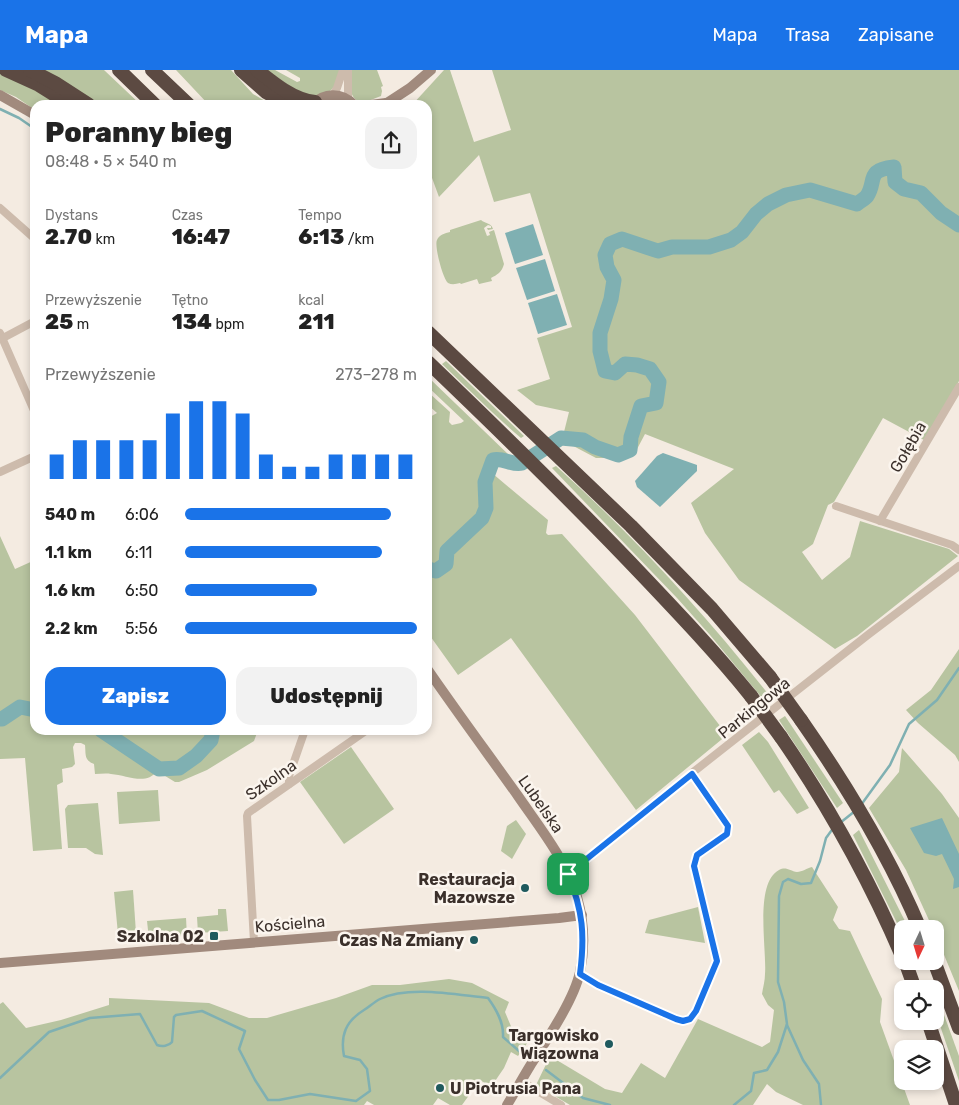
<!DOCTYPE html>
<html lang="pl">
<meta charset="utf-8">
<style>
:root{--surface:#fff;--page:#f2f2f2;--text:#222;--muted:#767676;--accent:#1a73e8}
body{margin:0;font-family:Rubik,sans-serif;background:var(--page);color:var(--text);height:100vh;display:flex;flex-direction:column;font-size:19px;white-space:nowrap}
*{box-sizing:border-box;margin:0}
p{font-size:16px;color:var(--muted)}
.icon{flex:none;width:28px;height:28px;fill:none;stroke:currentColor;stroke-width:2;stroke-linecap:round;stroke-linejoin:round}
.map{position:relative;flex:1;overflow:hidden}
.details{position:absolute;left:30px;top:30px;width:402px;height:635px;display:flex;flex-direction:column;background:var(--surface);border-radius:15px;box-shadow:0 2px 8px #0003}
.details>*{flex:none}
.needle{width:32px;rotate:184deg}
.controls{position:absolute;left:894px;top:850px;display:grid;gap:10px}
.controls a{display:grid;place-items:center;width:50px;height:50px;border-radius:10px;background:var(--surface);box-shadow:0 2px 8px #0003;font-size:25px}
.pin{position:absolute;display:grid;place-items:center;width:42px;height:42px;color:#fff;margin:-21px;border-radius:10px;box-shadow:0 2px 8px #0006}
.round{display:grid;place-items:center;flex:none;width:52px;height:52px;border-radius:15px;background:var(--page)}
.summary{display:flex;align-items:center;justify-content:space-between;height:85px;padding:0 15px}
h1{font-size:28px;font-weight:800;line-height:38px}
.figures{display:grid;grid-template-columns:repeat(3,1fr);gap:8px;height:85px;padding:5px 15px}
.figures div{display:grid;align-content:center}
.figures b{font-size:21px;font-weight:800}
.figures small{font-size:14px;font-weight:400}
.figures p{font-size:14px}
.chart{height:140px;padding:10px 15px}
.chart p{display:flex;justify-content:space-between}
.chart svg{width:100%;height:90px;margin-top:5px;stroke:var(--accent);stroke-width:6}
.action{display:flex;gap:10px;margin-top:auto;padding:10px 15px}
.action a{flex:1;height:58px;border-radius:15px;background:var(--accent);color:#fff;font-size:20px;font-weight:800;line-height:58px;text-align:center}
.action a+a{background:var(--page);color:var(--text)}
ul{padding:0 15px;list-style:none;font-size:16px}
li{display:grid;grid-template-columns:80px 60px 1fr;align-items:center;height:38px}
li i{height:12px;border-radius:6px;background:var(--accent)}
header{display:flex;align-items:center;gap:30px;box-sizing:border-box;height:70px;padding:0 25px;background:var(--accent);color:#fff}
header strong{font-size:24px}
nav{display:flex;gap:28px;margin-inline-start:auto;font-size:18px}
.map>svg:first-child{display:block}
.green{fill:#b8c4a0}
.water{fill:#7fb0b2}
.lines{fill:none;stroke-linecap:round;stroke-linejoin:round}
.stream{stroke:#7fb0b2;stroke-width:2.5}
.river{stroke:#7fb0b2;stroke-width:15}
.street{stroke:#cdbbac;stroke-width:8}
.secondary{stroke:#a18a7d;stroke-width:10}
.highway{stroke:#5c4a42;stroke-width:14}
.highway-bridge{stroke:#5c4a42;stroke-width:14}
.route-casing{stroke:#fff;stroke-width:10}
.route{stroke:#1a73e8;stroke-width:6}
.poi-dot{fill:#1f5a5e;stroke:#fbf5ee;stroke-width:2}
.labels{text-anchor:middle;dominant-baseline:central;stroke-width:5;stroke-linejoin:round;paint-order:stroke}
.street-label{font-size:16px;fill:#3b302b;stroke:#fbf5ee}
.poi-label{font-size:16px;font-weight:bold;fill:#3b302b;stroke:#fbf5ee;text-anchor:end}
</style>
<header>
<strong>Mapa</strong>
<nav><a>Mapa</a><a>Trasa</a><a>Zapisane</a></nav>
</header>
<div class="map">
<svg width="959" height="1035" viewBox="0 0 959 1035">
<rect width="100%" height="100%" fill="#f4ebe1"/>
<g class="green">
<path d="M42,0h62l37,35h-43l-44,-29z"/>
<path d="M176,0h55l22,24 19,11h-63z"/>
<path d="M265,0h10l22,12 3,-1v-3l-14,-8h54l-6,17 -4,4 -18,6 -12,-4z"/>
<path d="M352,0h25l6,16 -2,1 1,4 -1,5 -13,5v2c-21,0 -18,-18 -16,-33z"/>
<path d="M444,0h6l24,72 37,-12 -19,-60h467v311l-35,59 -41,-22 -49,84 -6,3 -15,39 -11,8 20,28 28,-23 10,-36 89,28 9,7 -101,80 -22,13 -96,-69 -34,-47 -14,-30 43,-34 -89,-35 -9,17 -11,7h-29l-34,-18 7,-28 -33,-7 -19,-15 33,-11 -13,-41 35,-11 -42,-134 -36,9 -15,-47 -40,42 -11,-30v-62h-16z"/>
<path d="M0,3l46,22 15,10h-26v5l-19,-13 -16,-7z"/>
<path d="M481,150c4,4 10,2 12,9l-5,1 -1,-2h4v-2l-3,-1 -4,3 3,8 3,-1 -1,-3 5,-2 10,34c-2,8 -7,11 -13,14l1,3 -13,3 -2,-5 -16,5 -1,-1c-4,1 -8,2 -12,0 -5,-4 -14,-37 -11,-43 2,-5 8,-7 13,-8v-2z"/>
<path d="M446,291l78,75 -3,2c-27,-23 -53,-49 -79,-74z"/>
<path d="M428,307l84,81 -20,-4 -4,1 -2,13 62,52 -2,13 2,2 14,-1 73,81 92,120 -91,75 -125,-172 -53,37 -30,-42v-120l3,-3 -3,-4v-88l9,-5 -9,-8v-13l22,20 -1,10 3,3 9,-2 3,-2 -36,-34z"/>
<path d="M556,396c79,71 151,150 216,233l-5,5 -57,-69 -33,-37 -125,-130z"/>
<path d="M0,466l15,33 20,-9v170h223l-4,11 -47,29 -28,12h-4l-18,-11c-11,15 -30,4 -46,3 -5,-1 -11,0 -16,0l-1,-10c-10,-4 -8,-9 -9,-19l-4,-2h-6l-2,4 2,17 -3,3 -10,2 1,13 -6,3 5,64 -29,2 -8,-93 -25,1z"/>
<path d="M959,579v113l-4,-7 -37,-32 -12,-13 25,-20z"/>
<path d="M785,646l58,87 -6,5 -58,-88z"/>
<path d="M759,662l9,10 41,66 -12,6 -18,-24 -5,3 -32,-48z"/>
<path d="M351,677l43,62 -50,35 -44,-62z"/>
<path d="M902,678l40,46 17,24v173l-24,-58v-4h-2l-27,-59 -37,-62 30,-36z"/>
<path d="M158,720l2,31 -41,3 -2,-32z"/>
<path d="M98,733l5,52 -8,-1 -9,-6h-18l-3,-39 3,-4z"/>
<path d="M516,750l10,14 -14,25 -11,-8 6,-25z"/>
<path d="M859,760l50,99h-7v4l-49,-98z"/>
<path d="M812,797l26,40 -5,13 6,9 11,2 32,68 -2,23 30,83h-107l-27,-13 -9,-8 -14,21h-183l-34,-20 14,-29 55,33 17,4 19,-30 24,15 33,-59 64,28 8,-5 4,-32 -6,-5 -6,-11c1,-7 3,-13 3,-20 2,-24 -11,-91 14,-104 7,-4 11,1 18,2 5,0 10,-4 15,-5z"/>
<path d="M133,820l3,43 -18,1 -4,-42z"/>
<path d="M698,837l7,36 -60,-10 4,-13z"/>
<path d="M218,839h8l2,22 -30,2 -1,-16 21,-2z"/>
<path d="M186,848l1,18 -38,3 -2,-18z"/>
<path d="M449,909l23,4 37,19 -4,10 8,19 15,11 -10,14 -7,-4 -7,16 -13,19 -11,-7 -18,25h-12l-12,-7 -5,7h-59l-7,-4 -3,4h-364v-101l3,-2 23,26 35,-8 48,-15v-7l100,5 40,15h18l69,-20 36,-13h28z"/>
<path d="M935,920l24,66v25l-24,-70z"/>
</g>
<g class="water">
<path d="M533,154l10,31 -28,9 -10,-31z"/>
<path d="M545,189l10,32 -28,9 -11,-32z"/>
<path d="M557,224l10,31 -29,9 -10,-31z"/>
<path d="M663,383l34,12v6l-37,36 -23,-20 -2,-6 22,-25z"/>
<path d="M942,748l17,36v33l-6,2 1,-10 -12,-25 -6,2 -12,-3 -14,-25z"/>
</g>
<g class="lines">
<g class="stream">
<path d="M0,39l19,9 16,11"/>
<path d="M861,735l29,-40 19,-41 28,-24 22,-32"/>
<path d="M840,753l15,-12"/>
<path d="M787,955l16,35 16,24 2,21"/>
<path d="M546,1000l37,28 27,7"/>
<path d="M0,1008l49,-46 41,-14 50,-4 17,31c5,2 12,1 15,-3l2,-25 2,-2 26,-4 43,20 -6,18 16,31 13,20h11l31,-6 46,7 14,-10 -3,-22 -7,-9 -16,-4c-4,-21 2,-35 20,-46 5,-3 10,-8 16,-11 29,-14 77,-4 108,-1 8,11 16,24 15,39l16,14"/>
<path d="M734,1035l17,-14 3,-18 13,-3 11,-18 9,-28 -3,-22 -6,-20 1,-86 4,-14 5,-3 13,5 10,-1 9,-22 6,-23 8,-11"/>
</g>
<g class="river">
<path d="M428,499l8,2 10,-7 1,-13 35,-33 4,-10 -1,-26 8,-22c10,-3 19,6 29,3l39,-25 22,2 12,7 23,8 12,-5 1,-13 10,-31 15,-3 3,-21 -9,-13 -13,-4 -12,-1 -10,9 -10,-2 -5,-20v-18l11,-34 3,-19 -7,-13 -2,-12 5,-11 12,-5 36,12 14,-4h37l22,-7 11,-8 14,-18 12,-10 18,-9 24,-5 47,14c3,-3 8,-5 10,-8 10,-15 -2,-26 27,-29l1,15 9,7 17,4 20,20 18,12"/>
<path d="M0,649h2l18,-12 15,3"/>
<path d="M101,660l58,39 20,-1 17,-12 15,-16 2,-10"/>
</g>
<g class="street">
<path d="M333,25l4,-7 6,-18"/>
<path d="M348,29v-29"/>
<path d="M0,138l35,31"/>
<path d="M0,263l35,80"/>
<path d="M3,268l32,-17"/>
<path d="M0,402l35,-16"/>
<path d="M836,436l116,39 7,5"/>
<path d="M880,451l79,-134"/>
<path d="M289,714v-8l16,-46"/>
<path d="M569,805l123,-102 177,-139 90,-68"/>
<path d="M254,872l-7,-126 1,-3 119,-83"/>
<path d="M580,904l18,11 78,34 7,2 7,-2 6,-8 21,-50 -23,-95 3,-11 30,-21 1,-8 -36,-53"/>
<path d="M521,1011l40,24"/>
</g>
<g class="secondary">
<path d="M0,25l35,20"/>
<path d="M312,35c12,-13 30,-13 42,0"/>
<path d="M371,35l15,-2"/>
<path d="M384,35l26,-17 21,-18"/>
<path d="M428,600c29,42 60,84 90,126 22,32 48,64 59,101 7,24 8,51 3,75 -6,28 -34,69 -50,94 -8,13 -15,26 -23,39"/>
<path d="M0,893l559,-45 23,-3"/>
</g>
<g class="highway">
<path d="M6,0l33,15 32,20"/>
<path d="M30,0l25,13 34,22"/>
<path d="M119,0l36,35"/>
<path d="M152,0l37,35"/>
<path d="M241,0l25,22 24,13"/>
<path d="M257,0c16,13 37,30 58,32"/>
<path d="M428,262l203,194 81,83 58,68"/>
<path d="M428,292c73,70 146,141 216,215 37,39 73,77 107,119"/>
<path d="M801,650c46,66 88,135 119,209"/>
<path d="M781,667c49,71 87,140 121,219"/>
<path d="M905,891l10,28"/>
<path d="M934,891l25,67"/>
<path d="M928,951l28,84"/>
</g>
<g class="highway-bridge">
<path d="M770,607l31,43"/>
<path d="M751,626l30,41"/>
</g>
</g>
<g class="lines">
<g class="route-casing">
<path id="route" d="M692,704l36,52 -1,8 -30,21 -3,11 23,95 -21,50 -6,8 -7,2 -7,-2 -78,-34 -18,-11c5,-39 3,-63 -12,-100z"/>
</g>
<use href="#route" class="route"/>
</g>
<g class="poi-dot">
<circle cx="525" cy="818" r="5"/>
<rect x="209" y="861" width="10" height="10" rx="2.5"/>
<circle cx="474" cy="870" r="5"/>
<circle cx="609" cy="974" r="5"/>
<circle cx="440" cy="1018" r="5"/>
</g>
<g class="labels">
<g class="street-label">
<text transform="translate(908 377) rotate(-60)">Gołębia</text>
<text transform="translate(754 638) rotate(-39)">Parkingowa</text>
<text transform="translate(271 710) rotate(-35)">Szkolna</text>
<text transform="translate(541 734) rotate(55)">Lubelska</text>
<text transform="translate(290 854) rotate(-5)">Kościelna</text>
</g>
<g class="poi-label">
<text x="515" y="809">Restauracja<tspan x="515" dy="18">Mazowsze</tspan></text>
<text x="204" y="866">Szkolna 02</text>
<text x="464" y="870">Czas Na Zmiany</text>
<text x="599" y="965">Targowisko<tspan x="599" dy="18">Wiązowna</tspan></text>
<text x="450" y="1018" text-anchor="start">U Piotrusia Pana</text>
</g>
</g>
</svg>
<div class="controls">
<a><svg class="needle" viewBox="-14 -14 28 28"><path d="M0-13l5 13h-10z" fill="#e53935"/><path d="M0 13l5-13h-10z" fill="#767676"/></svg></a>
<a><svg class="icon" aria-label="locate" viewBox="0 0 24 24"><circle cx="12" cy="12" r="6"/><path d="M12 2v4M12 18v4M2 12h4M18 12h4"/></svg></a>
<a><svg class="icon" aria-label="layers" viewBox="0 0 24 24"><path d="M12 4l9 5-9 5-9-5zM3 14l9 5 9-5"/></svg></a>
</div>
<div class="pin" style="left:568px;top:804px;background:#1e9e55"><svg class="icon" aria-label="arrive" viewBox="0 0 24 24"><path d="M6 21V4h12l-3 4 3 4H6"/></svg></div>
<section class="details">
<div class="summary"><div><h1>Poranny bieg</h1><p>08:48 · 5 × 540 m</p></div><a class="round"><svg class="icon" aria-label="share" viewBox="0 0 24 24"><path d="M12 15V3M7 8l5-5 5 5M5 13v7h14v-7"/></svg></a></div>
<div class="figures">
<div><p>Dystans</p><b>2.70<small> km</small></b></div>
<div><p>Czas</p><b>16:47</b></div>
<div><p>Tempo</p><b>6:13<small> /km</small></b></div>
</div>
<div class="figures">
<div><p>Przewyższenie</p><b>25<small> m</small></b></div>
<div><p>Tętno</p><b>134<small> bpm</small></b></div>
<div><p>kcal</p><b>211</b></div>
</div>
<div class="chart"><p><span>Przewyższenie</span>273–278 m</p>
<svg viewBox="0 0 160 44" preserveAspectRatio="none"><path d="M5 44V32M15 44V25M25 44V25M35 44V25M45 44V25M55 44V12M65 44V6M75 44V6M85 44V12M95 44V32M105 44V38M115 44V38M125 44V32M135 44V32M145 44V32M155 44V32"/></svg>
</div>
<ul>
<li><b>540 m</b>6:06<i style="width:89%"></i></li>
<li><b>1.1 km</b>6:11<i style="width:85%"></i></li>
<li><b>1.6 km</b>6:50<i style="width:57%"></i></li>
<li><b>2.2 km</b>5:56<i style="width:100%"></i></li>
</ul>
<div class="action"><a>Zapisz</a><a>Udostępnij</a></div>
</section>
</div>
